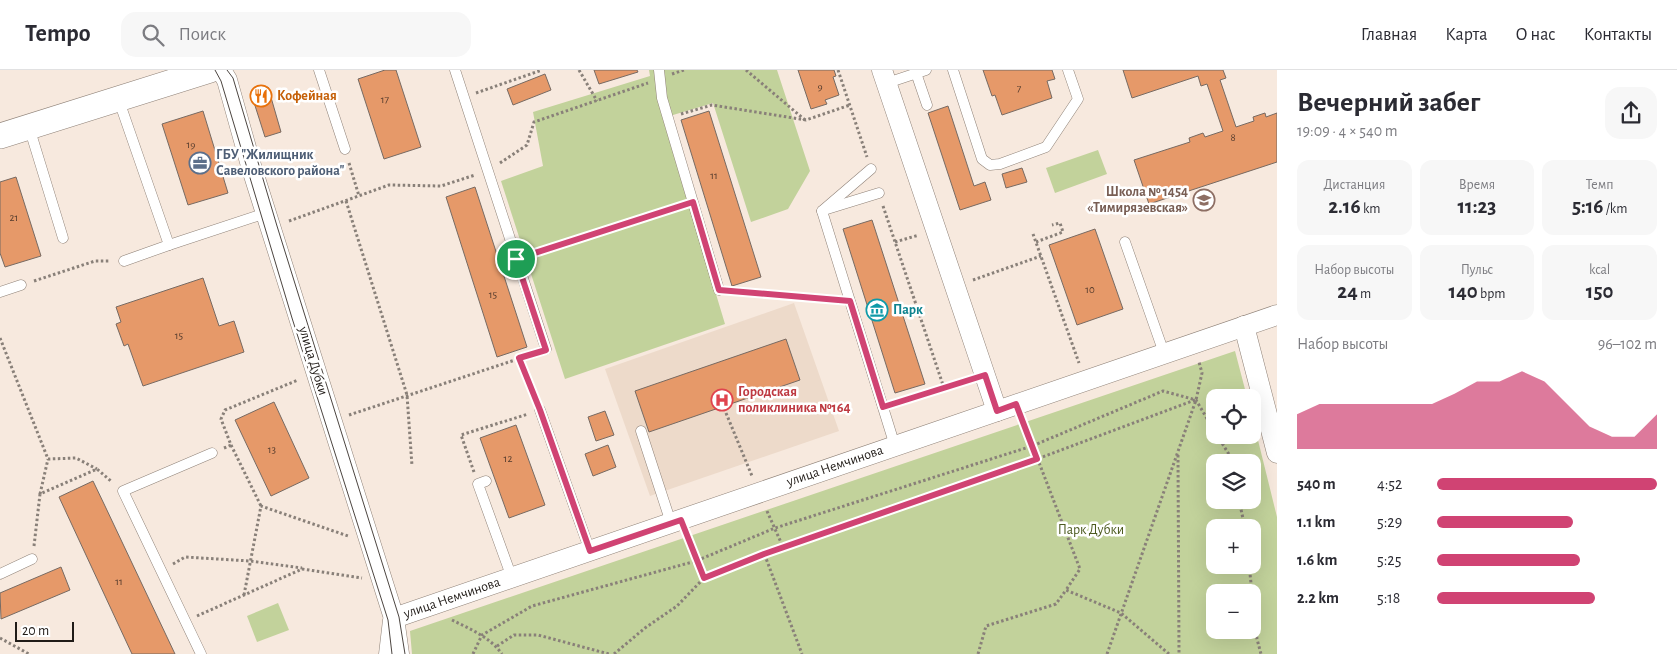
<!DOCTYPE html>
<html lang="ru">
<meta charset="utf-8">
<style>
:root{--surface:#fff;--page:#f7f7f7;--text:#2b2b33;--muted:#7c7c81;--line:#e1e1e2;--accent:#d04373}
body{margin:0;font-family:"Alegreya Sans",sans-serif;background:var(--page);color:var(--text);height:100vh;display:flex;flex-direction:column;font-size:19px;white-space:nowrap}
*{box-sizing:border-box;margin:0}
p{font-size:16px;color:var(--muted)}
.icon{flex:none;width:28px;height:28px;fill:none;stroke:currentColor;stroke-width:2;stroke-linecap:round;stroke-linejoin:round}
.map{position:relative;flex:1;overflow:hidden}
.panel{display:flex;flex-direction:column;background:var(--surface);width:400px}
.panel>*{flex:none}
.tools{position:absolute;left:1206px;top:319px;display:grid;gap:10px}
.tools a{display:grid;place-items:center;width:55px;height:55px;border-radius:10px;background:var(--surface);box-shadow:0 5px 20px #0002;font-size:25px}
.scale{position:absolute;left:15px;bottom:12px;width:59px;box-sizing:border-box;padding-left:5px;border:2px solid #201b17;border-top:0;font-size:14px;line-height:18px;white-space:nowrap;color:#201b17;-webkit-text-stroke:4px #fff;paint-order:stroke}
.pin{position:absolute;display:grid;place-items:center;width:42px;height:42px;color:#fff;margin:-21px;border:2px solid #fff;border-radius:50%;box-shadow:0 1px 5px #0007}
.round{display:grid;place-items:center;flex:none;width:52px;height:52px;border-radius:15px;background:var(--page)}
.summary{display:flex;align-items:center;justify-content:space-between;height:85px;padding:0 20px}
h1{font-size:28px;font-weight:600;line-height:38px}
.figures{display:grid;grid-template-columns:repeat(3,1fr);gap:8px;height:85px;padding:5px 20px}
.figures div{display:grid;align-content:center;border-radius:12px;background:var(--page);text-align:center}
.figures b{font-size:21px;font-weight:600}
.figures small{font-size:14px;font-weight:400}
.figures p{font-size:14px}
.chart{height:140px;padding:10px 20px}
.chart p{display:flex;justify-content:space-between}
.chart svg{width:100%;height:90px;margin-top:5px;fill:var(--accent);opacity:.7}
ul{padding:0 20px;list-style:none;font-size:16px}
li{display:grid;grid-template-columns:80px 60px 1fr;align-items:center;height:38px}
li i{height:12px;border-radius:6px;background:var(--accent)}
header{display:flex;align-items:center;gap:30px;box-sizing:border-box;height:70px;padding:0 25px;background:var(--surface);border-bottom:1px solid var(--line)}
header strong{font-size:24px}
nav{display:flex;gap:28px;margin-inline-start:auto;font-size:18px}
.search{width:350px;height:45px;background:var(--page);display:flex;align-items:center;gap:12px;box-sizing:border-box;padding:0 18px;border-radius:15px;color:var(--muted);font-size:19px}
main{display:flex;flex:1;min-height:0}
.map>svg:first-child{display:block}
.medical{fill:#eddaca}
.green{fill:#c2d29b;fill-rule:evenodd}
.building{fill:#e69969;stroke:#776a62}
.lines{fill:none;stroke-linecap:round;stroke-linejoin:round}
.service-casing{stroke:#8f8278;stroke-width:11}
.minor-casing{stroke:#8f8278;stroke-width:21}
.tertiary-casing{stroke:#8f8278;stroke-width:26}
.path{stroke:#898079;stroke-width:3;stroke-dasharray:2.5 2.5;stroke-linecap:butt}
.service{stroke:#fff;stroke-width:10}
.minor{stroke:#fff;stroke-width:20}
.tertiary{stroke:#fff;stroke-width:25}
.tram{stroke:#4c4540;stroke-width:1}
.route-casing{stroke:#fff;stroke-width:10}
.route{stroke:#d04373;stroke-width:6}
.labels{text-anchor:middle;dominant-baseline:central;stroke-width:5;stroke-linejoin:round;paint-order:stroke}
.number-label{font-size:11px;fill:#523a2c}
.food-label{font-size:14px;font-weight:bold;fill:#c56008;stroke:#fff;text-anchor:start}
.service-label{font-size:14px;font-weight:bold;fill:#4e5e75;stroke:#fff;text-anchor:start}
.education-label{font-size:14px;font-weight:bold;fill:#785e54;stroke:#fff;text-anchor:end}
.culture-label{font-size:14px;font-weight:bold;fill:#0d838f;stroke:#fff;text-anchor:start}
.street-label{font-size:14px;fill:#201b17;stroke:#fff}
.health-label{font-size:14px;font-weight:bold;fill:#be3a42;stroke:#fff;text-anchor:start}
.park-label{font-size:14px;fill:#4d5b20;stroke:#fff}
</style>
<header>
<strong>Tempo</strong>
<div class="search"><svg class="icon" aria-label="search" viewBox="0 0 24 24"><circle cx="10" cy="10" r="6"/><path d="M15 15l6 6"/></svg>Поиск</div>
<nav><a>Главная</a><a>Карта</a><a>О нас</a><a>Контакты</a></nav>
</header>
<main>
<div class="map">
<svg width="1277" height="584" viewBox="0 0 1277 584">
<rect width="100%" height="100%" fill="#f7e9de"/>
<path class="medical" d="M794,233l45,128 -189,65 -45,-127z"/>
<g class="green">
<path d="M649,0h128l33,101 -22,38 -37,13 -38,-119 -50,15 62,206 -160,55 -64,-198 42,-15 -10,-54 117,-36z"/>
<path d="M1098,80l9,24 -52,19 -9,-25z"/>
<path d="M1235,281l12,46 -32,1v37h37l1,-15 24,97v137h-865l-2,-23zM1215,392h37v38h-37zM1215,458h37v37h-37zM1252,522v38h-37v-38z"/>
<path d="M278,533l11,27 -32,12 -10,-26z"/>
</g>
<g class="building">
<path d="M385,0h11l25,77 -37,12 -26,-80z"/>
<path d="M594,0h43l1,2 -39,12z"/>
<path d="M798,0h36l2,6 -3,1 6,18 -14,5 2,4 -16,5z"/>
<path d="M983,0h69l3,9 -8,2 5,17 -50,17 -7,-20 -3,1z"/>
<path d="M1123,0h100l3,8 -6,2 16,47 18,-6 -1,-4 12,-4 1,4 11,-4v49l-128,42 -15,-44 56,-18 -1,-4 14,-5 2,4 18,-6 -16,-47 -6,2 -3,-10 -66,22z"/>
<path d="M545,4l6,16 -38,15 -6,-16z"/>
<path d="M268,17l13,45 -16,5 -14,-44z"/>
<path d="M948,36l26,80 11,-4 6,18 -31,10 -32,-97z"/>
<path d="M203,41l25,82 -40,12 -26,-81z"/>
<path d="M709,41l52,166 -29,9 -51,-166z"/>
<path d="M1022,98l5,14 -21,6 -4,-14z"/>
<path d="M16,107l25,79 -36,11 -5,-14v-71z"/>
<path d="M475,117l52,160 -30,10 -51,-160z"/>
<path d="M872,150l53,164 -30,9 -52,-164z"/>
<path d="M1095,159l28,80 -46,16 -28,-80z"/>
<path d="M203,208l16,48 15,-5 10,31 -101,34 -15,-42 -4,2 -8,-22 5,-2 -5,-15z"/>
<path d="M786,269l14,41 -151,52 -14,-41z"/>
<path d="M274,332l35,76 -38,18 -36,-76z"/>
<path d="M605,341l9,24 -18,6 -8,-24z"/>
<path d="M516,355l29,80 -36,13 -29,-80z"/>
<path d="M608,375l8,22 -23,9 -8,-22z"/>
<path d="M93,411l12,25 70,148h-43l-73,-157z"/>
<path d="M61,497l9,23 -69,29 -1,-26z"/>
</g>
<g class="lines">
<g class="service-casing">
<g id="service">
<path d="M319,0l26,79"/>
<path d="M455,0l91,279"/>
<path d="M659,0l3,28 57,192"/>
<path d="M915,0l12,35"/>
<path d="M953,0l29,89 8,6 10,-1 46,-17 32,-48 -10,-29"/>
<path d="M887,13l39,-13"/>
<path d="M118,28l51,147 -45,16"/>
<path d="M29,57l34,111"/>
<path d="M827,139l52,-16"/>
<path d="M822,141l73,235"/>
<path d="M822,141l49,-42"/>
<path d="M1125,172l39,111"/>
<path d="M169,175l97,-32"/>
<path d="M0,222l21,-7"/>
<path d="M540,340l50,141"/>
<path d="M641,361l30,92"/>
<path d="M486,411l-8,3 34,94"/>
<path d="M0,504l32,-15"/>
<path d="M201,584l-78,-163 89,-38"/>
<path d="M384,584l4,-34"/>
</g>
</g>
<g class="minor-casing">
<g id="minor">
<path d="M221,0l6,10 25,89 142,449 5,36"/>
<path d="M882,0l115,341"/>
<path d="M1244,256l33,127"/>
<path d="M394,548l883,-303"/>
</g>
</g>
<g class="tertiary-casing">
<path id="tertiary" d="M0,66l210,-66"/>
</g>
<g class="path">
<path d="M579,0l18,31"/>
<path d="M746,0l59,50"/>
<path d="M838,0l29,87"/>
<path d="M672,4l12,-4"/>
<path d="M476,23l66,-23"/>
<path d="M681,44l31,-9 94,15 44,-15"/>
<path d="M349,93l10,33"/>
<path d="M500,93l27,-18 7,-23 114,-39"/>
<path d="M346,131l61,194 5,71"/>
<path d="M883,136l61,182 22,-7"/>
<path d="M289,151l100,-36 52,1 34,-11"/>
<path d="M1033,164l46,129"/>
<path d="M895,172l24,-7"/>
<path d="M1036,172l27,-10 -3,-9 -8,2"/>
<path d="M529,185l151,-48"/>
<path d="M973,210l68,-24"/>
<path d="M34,211l61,-20h15"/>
<path d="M732,221l103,9"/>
<path d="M0,268l48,121 28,-1 21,11"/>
<path d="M519,288l16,39"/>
<path d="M896,333l48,-15"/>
<path d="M726,343l26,63"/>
<path d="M349,345l184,-61"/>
<path d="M1023,351l57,148 -14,21"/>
<path d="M1217,365l13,21 1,6"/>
<path d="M231,375l30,61"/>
<path d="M224,378l7,-3 -10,-26 4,-9 73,-30"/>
<path d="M1178,385l1,199"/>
<path d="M474,402l-13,-37 67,-21"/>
<path d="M40,424l8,-35"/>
<path d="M1239,430l6,28"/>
<path d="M767,441l16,36"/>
<path d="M688,467l16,41"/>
<path d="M34,476l6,-52 57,-25 15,13"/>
<path d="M764,483l273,-94 158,-59"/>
<path d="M173,494l12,-7 65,4 52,7"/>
<path d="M1249,495l3,27"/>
<path d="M244,525l17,-89 87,30"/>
<path d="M1252,527l5,42 4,15"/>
<path d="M197,546l105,-47 60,9"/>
<path d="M452,550c18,9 38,17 50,34"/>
<path d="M0,568l29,16"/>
<path d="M497,576l17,-11h24l71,19"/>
<path d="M473,584l9,-19 50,-29 164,-45 79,-33 257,-82 131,-55 33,9 19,32"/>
<path d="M614,584l31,-26 32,-22 27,-28 60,-25 38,101"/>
<path d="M978,584l8,-28 70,-22 10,-14 55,23 48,41"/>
<path d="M1107,584l89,-254 6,-27 -3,-11"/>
</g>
<use href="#service" class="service"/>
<use href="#minor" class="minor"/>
<use href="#tertiary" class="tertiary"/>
<g class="tram">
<path d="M215,0l6,11 71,237 96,302 4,34"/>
<path d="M227,0l6,8 44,148 122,391 6,37"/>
</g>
</g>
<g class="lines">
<g class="route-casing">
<path id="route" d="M693,132l26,88 131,11 33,106 102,-32 12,36 19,-7 21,55 -273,95 -60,24 -23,-58 -91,31 -50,-141 -21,-52 27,-8 -30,-91z"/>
</g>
<use href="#route" class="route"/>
</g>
<defs>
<g id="restaurant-ring" transform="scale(1.125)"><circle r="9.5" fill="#fff" stroke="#e8710a" stroke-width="1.5"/><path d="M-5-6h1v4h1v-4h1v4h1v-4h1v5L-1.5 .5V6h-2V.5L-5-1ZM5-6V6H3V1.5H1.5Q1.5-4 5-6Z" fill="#e8710a"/></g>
<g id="office-ring" transform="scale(1.125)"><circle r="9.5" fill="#fff" stroke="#5c6f8a" stroke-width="1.5"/><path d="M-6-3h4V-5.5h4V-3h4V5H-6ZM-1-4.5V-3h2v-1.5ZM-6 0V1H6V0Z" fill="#5c6f8a"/></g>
<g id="school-ring" transform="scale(1.125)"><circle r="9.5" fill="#fff" stroke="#8d6e63" stroke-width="1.5"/><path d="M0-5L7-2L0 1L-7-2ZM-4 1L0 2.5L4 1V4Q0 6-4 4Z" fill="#8d6e63"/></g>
<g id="museum-ring" transform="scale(1.125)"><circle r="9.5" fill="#fff" stroke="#0f9aa8" stroke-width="1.5"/><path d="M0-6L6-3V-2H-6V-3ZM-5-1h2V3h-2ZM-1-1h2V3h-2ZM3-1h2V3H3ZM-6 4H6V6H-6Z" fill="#0f9aa8"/></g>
<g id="hospital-ring" transform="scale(1.125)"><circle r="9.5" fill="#fff" stroke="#e0444e" stroke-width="1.5"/><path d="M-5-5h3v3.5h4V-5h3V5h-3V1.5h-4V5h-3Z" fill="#e0444e"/></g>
</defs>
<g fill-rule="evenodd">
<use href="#restaurant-ring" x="261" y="26"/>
<use href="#office-ring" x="200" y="93"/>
<use href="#school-ring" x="1204" y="130"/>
<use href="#museum-ring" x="877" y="240"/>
<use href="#hospital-ring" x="722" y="330"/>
</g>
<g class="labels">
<g class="number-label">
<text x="820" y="16">9</text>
<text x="1019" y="18">7</text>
<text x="385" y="29">17</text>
<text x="1233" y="67">8</text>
<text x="191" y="74">19</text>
<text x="714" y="105">11</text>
<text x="14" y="147">21</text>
<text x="1090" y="219">10</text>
<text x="493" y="224">15</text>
<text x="179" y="265">15</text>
<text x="272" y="379">13</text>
<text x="508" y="388">12</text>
<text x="119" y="511">11</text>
</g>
<g class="food-label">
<text x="277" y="26">Кофейная</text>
</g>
<g class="service-label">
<text x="216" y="85">ГБУ "Жилищник<tspan x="216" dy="16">Савеловского района"</tspan></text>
</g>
<g class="education-label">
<text x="1188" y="122">Школа № 1454<tspan x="1188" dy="16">«Тимирязевская»</tspan></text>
</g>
<g class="culture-label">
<text x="893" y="240">Парк</text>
</g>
<g class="street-label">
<text transform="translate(313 291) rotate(73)">улица Дубки</text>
<text transform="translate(835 396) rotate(-19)">улица Немчинова</text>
<text transform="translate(452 528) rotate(-19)">улица Немчинова</text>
</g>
<g class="health-label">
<text x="738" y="322">Городская<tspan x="738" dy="16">поликлиника №164</tspan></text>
</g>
<g class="park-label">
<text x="1091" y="460">Парк Дубки</text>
</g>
</g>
</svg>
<div class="tools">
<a><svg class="icon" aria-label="locate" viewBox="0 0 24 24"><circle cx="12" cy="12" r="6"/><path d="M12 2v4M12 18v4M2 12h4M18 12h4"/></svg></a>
<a><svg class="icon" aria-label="layers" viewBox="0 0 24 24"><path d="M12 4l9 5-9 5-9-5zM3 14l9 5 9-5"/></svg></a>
<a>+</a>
<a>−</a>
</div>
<div class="scale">20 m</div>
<div class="pin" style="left:516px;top:189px;background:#1e9e55"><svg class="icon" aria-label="arrive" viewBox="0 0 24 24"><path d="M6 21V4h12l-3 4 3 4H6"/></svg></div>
</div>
<section class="panel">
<div class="summary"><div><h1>Вечерний забег</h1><p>19:09 · 4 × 540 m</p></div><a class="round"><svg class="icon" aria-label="share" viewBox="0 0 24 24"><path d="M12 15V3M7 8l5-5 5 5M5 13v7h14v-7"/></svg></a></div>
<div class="figures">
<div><p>Дистанция</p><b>2.16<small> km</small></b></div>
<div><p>Время</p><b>11:23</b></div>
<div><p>Темп</p><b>5:16<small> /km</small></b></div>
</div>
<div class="figures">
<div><p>Набор высоты</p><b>24<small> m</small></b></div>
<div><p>Пульс</p><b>140<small> bpm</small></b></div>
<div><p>kcal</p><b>150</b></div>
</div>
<div class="chart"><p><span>Набор высоты</span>96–102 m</p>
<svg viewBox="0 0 160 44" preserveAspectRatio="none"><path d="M0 44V27L10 22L20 22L30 22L40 22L50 22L60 22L70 17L80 11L90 11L100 6L110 11L120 22L130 33L140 38L150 38L160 27V44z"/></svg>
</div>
<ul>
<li><b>540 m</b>4:52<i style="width:100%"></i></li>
<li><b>1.1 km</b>5:29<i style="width:62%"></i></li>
<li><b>1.6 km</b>5:25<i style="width:65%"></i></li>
<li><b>2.2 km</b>5:18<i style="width:72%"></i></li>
</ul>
</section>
</main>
